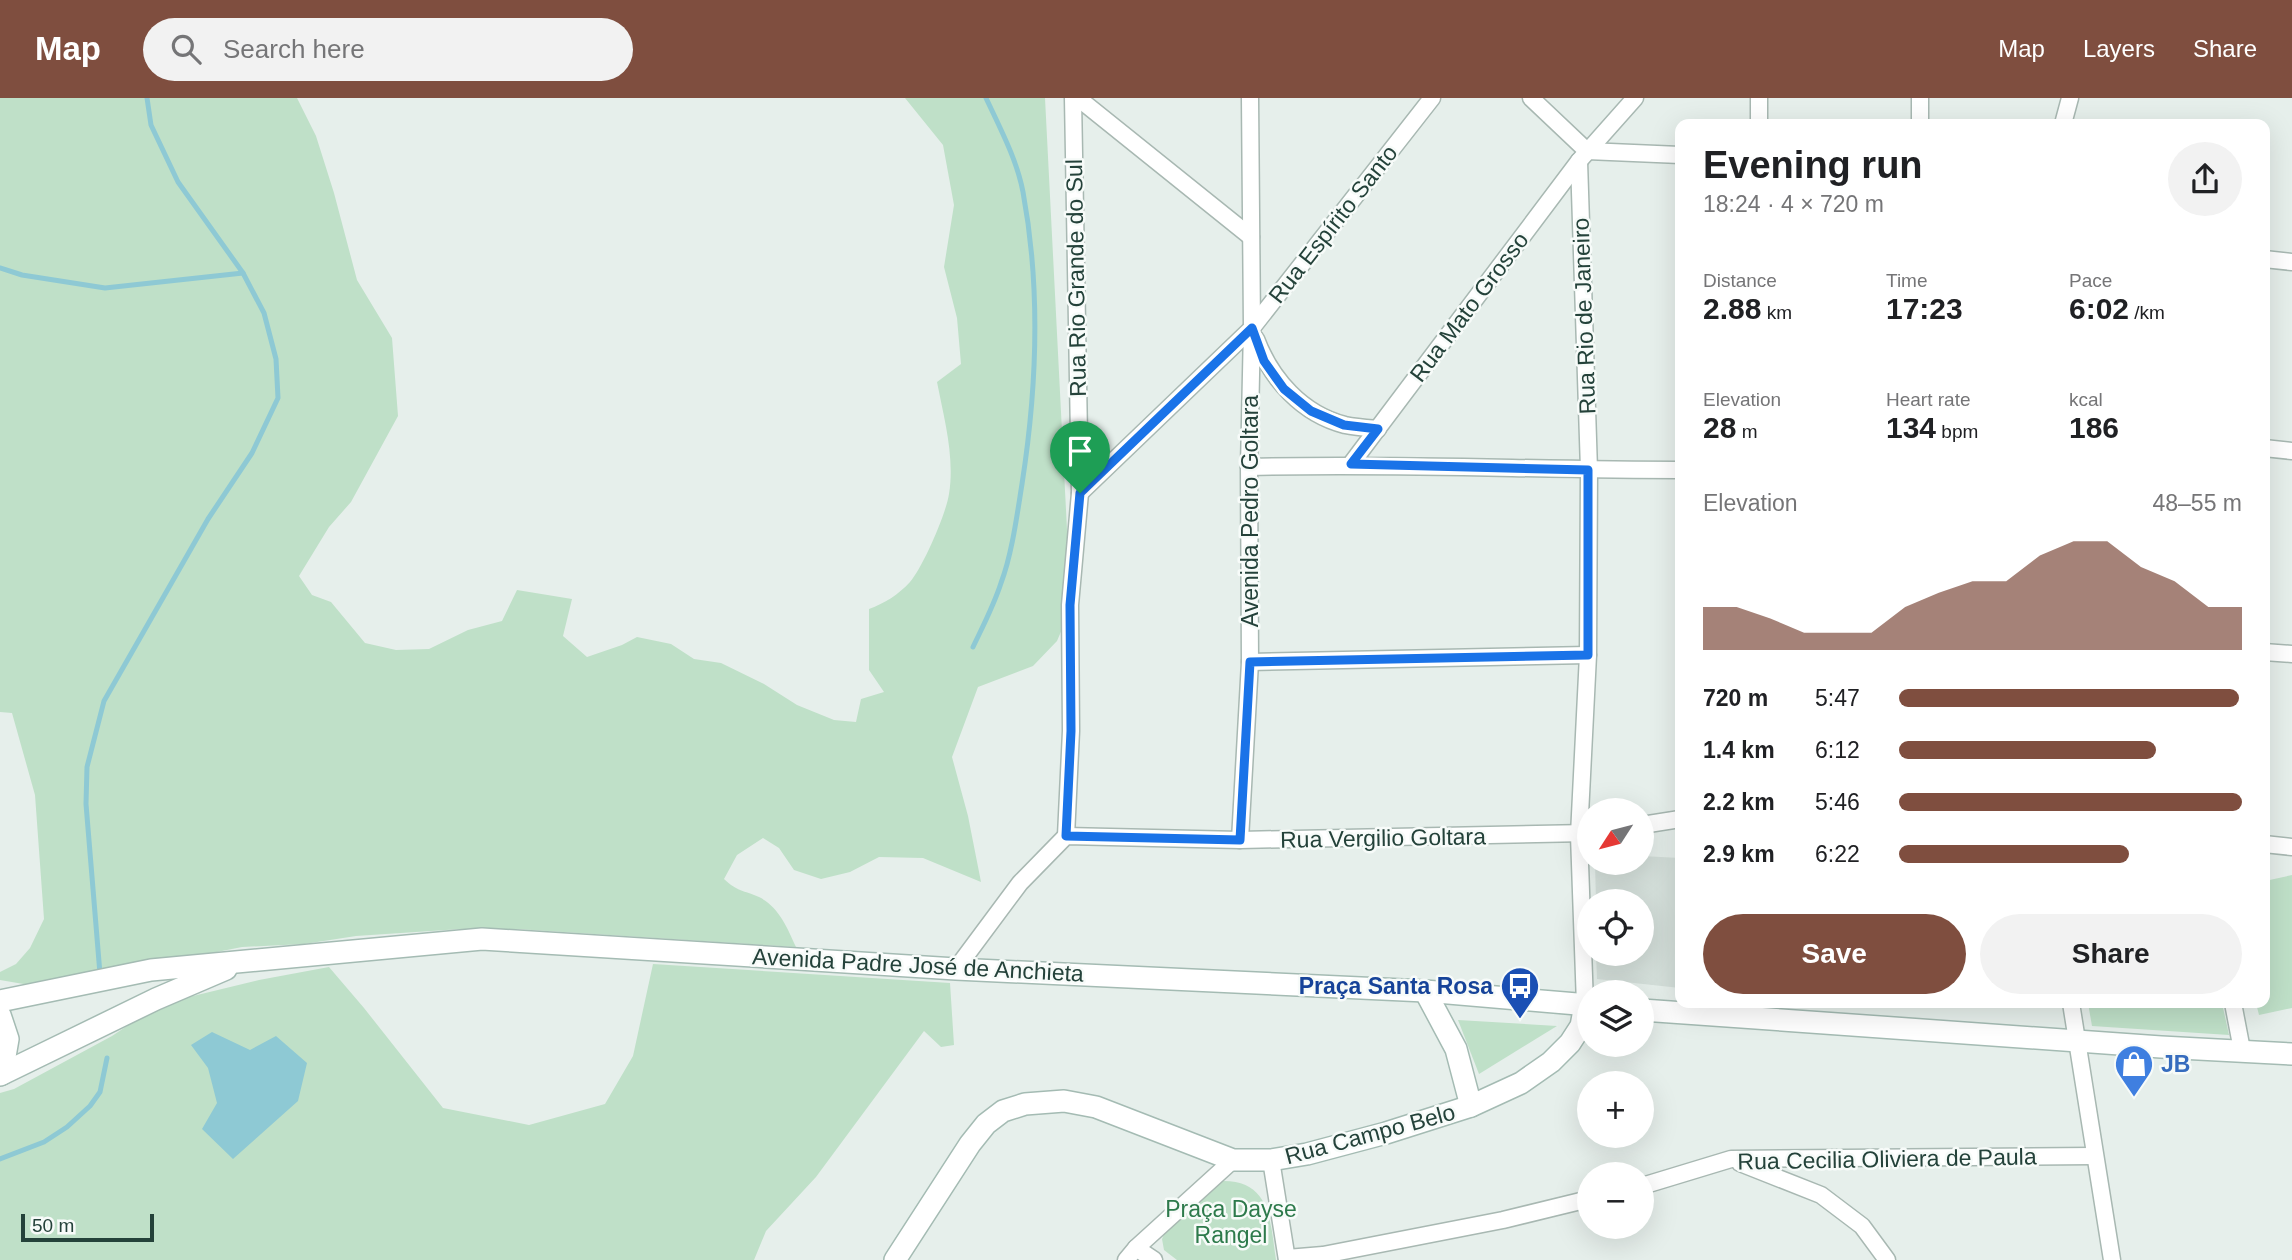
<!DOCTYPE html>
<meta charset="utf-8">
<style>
:root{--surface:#fff;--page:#f2f2f2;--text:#202124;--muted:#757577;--accent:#7f4e3f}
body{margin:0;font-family:Arial,sans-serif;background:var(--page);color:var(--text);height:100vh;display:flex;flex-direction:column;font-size:26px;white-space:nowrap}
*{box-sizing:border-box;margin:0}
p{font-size:23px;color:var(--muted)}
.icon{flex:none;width:38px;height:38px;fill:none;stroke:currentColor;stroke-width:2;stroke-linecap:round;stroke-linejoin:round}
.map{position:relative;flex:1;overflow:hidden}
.panel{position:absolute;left:1675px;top:21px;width:595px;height:889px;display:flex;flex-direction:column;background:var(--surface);border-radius:14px;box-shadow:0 7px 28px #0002}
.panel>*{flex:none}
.needle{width:46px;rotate:234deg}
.fabs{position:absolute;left:1577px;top:700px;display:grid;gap:14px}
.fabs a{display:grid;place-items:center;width:77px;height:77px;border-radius:50%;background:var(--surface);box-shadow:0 7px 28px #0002;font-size:35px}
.scale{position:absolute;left:21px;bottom:18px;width:133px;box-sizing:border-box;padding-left:7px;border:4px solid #24423a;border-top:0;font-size:19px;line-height:24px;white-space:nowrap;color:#24423a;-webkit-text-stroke:5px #f7fbf9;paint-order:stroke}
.pin{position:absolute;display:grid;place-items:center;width:60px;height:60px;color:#fff;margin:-72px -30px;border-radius:50% 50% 50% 0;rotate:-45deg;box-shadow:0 0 7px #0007}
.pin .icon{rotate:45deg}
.round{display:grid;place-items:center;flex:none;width:74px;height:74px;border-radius:37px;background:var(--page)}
.headline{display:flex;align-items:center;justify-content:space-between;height:119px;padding:0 28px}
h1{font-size:38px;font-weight:600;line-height:52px}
.metrics{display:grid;grid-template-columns:repeat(3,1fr);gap:10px;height:119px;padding:7px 28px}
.metrics div{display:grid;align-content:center}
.metrics b{font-size:30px;font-weight:600}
.metrics small{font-size:19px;font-weight:400}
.metrics p{font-size:19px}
.chart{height:196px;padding:14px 28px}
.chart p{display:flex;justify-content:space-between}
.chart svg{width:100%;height:126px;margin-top:7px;fill:var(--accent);opacity:.7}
.cta{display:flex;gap:14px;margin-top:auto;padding:14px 28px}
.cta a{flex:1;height:80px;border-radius:42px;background:var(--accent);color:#fff;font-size:28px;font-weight:600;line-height:80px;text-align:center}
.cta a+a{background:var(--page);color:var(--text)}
ul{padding:0 28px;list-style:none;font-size:23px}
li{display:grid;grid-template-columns:112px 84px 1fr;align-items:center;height:52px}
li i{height:18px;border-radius:9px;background:var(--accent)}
header{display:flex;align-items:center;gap:42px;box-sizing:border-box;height:98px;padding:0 35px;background:var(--accent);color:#fff}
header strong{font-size:33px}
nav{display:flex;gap:38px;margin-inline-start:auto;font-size:24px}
.search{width:490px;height:63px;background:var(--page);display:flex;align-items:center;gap:18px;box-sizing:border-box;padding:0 24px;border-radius:38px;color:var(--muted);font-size:26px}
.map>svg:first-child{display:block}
.built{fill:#d4dfda}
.green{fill:#bfe0c8}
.water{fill:#8ec9d4}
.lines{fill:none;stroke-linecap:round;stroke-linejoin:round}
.stream{stroke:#8ec9d4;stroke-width:5}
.street-casing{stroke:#a8b8b2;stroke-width:19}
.secondary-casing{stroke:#a4bbb3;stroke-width:24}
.street{stroke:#fff;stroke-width:16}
.secondary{stroke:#fff;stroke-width:21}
.route-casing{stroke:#fff;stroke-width:14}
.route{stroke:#1a73e8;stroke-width:9}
.labels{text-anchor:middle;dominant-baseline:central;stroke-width:5;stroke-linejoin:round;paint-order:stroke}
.street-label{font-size:23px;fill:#24423a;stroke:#f7fbf9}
.transit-label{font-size:23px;font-weight:bold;fill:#164399;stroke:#f7fbf9;text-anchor:end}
.shop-label{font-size:23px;font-weight:bold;fill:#366cbe;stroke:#f7fbf9;text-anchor:start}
.park-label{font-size:23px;fill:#2d7a4b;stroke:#f7fbf9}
</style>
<header>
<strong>Map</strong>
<div class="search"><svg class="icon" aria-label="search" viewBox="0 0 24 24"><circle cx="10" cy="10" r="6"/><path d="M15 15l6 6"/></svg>Search here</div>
<nav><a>Map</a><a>Layers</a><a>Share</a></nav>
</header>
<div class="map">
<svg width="2292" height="1162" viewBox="0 0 2292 1162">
<rect width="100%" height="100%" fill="#e6efeb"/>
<path class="built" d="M1642,758l38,2v130l-83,-9 -1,-25h46v-53h-46l-1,-38h47z"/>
<g class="green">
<path d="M0,0h297l19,38 18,57 23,87 35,58 6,78 -47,86 -22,25 -30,49 13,19 19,7 34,41 31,7 33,-1 39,-19 34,-9 15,-31 55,9 -9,37 24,21 35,-12 15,-8 34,7 23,15 27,4 43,21 33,21 37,15 22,2 5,-23 23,-7 -15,-22v-61c16,-6 29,-14 41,-27 13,-15 36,-68 39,-88 6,-37 -5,-76 -12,-112l24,-18 -4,-46 -13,-51 10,-62 -11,-60 -38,-47h140l26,510 -14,33 -24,25 -55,21 -26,70 16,59 13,66 -58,-24 -44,-1 -29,15 -29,7 -27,-9 -15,-22 -16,-10 -26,17 -13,24c14,13 19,11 35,18 20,10 28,30 37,50l-279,-18h-56l-105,7 -52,8 -62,3 -201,40 -41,-7v-8l16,-8 14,-16 14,-29 -9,-124 -23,-82 -12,-1z"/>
<path d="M2292,777v133l-33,7 -3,-12h8l1,-122z"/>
<path d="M653,866l297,19 4,62 -13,2 -17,-16 -108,146 -50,54 -12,29h-754v-167l14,-4 98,-53 48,-32 99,-24 70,-13 35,41 79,100 86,17 76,-21 28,-48z"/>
<path d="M2088,905h134l7,32 -137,-9z"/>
<path d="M1458,922l99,6 -78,48z"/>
<path d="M1220,1083c51,-2 50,40 56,79h-99l-13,-10 -2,-11 4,-9z"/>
</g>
<path class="water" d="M212,934l38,18 26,-14 31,27 -9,38 -65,58 -31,-30 15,-26 -9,-35 -17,-23z"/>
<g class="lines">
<g class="stream">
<path d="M0,170l22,7 83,13 138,-15"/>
<path d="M973,549c10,-21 21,-42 28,-64 11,-29 16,-68 21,-99 15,-96 19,-195 1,-292 -6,-32 -23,-64 -37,-94"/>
<path d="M100,876l-14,-170 1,-37 17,-66 104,-182 44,-66 26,-55 -2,-39 -12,-46 -21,-40 -65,-91 -27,-57 -4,-27"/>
<path d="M0,1061l44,-17 23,-15 23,-21 10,-14 7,-34"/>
</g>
<g class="street-casing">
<g id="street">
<path d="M1078,0l173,139"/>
<path d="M1531,0l56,53 93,4"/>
<path d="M1920,0v26"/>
<path d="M1759,26v-26"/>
<path d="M2063,26l7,-26"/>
<path d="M1579,63l10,309 -1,185 -9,180 6,170"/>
<path d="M2264,161l28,3"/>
<path d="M1256,241c15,40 46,75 89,86 10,2 22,3 33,4"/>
<path d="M2264,350l28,3"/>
<path d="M1351,366l228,-303 56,-63"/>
<path d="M1249,369c144,-4 287,3 431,3"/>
<path d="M1080,395l172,-165 180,-230"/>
<path d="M2264,554l28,2"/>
<path d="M1250,564l338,-7"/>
<path d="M1642,727l38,-6"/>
<path d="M1066,738l5,-105 -1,-126 10,-112 -7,-395"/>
<path d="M1240,742l10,-178 -1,-195 3,-139 -2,-230"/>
<path d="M2264,746l28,3"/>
<path d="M956,871l64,-86 46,-47 174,4 347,-7"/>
<path d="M2071,905l41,257"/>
<path d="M2233,905l9,47"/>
<path d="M1271,1062l16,100"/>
<path d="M1740,1065l81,32 41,31 25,34"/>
<path d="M1642,1088l89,-27 363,-3"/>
<path d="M1136,1150l18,12"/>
<path d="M1287,1160l36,-3 180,-35 86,-21"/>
<path d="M1126,1162l10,-12 97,-88"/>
</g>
</g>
<g class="secondary-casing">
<g id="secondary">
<path d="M1425,893l31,58 15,57"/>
<path d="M0,903l151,-31 331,-31 474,30 469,22 164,14"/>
<path d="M1642,912l519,37 131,7"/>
<path d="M0,917l8,24 -6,35"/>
<path d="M0,977l156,-76 70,-30"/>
<path d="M895,1162l75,-116 16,-20 17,-13 22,-7 39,-3 32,6 137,53h38l36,-6 79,-21 85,-27 50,-23 30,-21 19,-19 11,-17 4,-21"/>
</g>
</g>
<use href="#street" class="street"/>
<use href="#secondary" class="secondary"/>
</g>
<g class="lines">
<g class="route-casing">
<path id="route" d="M1252,230l12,33 20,28 27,22 33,14 34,4 -27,35 237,6v185l-338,7 -10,178 -174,-4 5,-105 -1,-126 10,-112z"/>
</g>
<use href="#route" class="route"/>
</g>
<defs>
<g id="bus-pin" transform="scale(2.0125)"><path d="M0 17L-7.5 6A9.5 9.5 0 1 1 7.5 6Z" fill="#1a4fb4" stroke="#f7fbf9"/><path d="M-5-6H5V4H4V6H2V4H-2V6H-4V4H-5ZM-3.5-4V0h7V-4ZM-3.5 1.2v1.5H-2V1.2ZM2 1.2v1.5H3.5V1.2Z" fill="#fff"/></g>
<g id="shop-pin" transform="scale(2.0125)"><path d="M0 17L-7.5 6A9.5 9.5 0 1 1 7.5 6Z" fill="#3f7fe0" stroke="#f7fbf9"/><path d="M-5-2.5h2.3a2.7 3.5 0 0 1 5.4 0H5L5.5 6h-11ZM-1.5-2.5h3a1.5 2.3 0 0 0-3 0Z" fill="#fff"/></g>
</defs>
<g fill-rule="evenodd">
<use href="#bus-pin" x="1520" y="888"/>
<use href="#shop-pin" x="2134" y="966"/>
</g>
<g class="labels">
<g class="street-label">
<text transform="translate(1333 126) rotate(-52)">Rua Espírito Santo</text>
<text transform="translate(1076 180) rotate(-91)">Rua Rio Grande do Sul</text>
<text transform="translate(1469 209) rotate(-53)">Rua Mato Grosso</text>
<text transform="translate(1584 218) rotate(-92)">Rua Rio de Janeiro</text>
<text transform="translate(1250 413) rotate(-90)">Avenida Pedro Goltara</text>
<text transform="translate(1383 740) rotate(-1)">Rua Vergilio Goltara</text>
<text transform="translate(918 867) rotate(3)">Avenida Padre José de Anchieta</text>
<text transform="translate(1370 1036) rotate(-15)">Rua Campo Belo</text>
<text transform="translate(1887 1061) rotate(-1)">Rua Cecilia Oliviera de Paula</text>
</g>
<g class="transit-label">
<text x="1493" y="888">Praça Santa Rosa</text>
</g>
<g class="shop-label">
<text x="2161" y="966">JB</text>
</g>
<g class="park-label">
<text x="1231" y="1111">Praça Dayse<tspan x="1231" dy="26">Rangel</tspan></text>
</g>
</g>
</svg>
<div class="fabs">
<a><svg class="needle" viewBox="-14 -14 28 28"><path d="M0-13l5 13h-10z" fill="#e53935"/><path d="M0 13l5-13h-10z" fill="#757577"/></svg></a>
<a><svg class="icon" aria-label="locate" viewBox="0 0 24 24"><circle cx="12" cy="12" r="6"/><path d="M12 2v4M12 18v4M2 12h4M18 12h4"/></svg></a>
<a><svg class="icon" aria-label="layers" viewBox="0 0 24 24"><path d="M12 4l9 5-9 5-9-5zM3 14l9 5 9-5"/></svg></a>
<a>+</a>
<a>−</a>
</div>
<div class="scale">50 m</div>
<div class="pin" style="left:1080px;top:395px;background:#1e9e55"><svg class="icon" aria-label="arrive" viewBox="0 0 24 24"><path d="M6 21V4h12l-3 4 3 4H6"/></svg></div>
<section class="panel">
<div class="headline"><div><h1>Evening run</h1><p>18:24 · 4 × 720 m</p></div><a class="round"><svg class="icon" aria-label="share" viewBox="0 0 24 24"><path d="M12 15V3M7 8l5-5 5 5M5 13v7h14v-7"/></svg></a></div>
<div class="metrics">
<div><p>Distance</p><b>2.88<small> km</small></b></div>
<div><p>Time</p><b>17:23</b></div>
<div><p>Pace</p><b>6:02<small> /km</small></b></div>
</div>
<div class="metrics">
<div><p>Elevation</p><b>28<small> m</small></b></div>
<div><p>Heart rate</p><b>134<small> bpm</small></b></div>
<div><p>kcal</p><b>186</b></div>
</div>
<div class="chart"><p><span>Elevation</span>48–55 m</p>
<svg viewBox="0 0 160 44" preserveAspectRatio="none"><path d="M0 44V29L10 29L20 33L30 38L40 38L50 38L60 29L70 24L80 20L90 20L100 11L110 6L120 6L130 15L140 20L150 29L160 29V44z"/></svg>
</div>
<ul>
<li><b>720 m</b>5:47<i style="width:99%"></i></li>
<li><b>1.4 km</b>6:12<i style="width:75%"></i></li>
<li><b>2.2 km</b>5:46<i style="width:100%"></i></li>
<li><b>2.9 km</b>6:22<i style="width:67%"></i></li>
</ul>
<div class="cta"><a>Save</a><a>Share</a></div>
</section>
</div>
